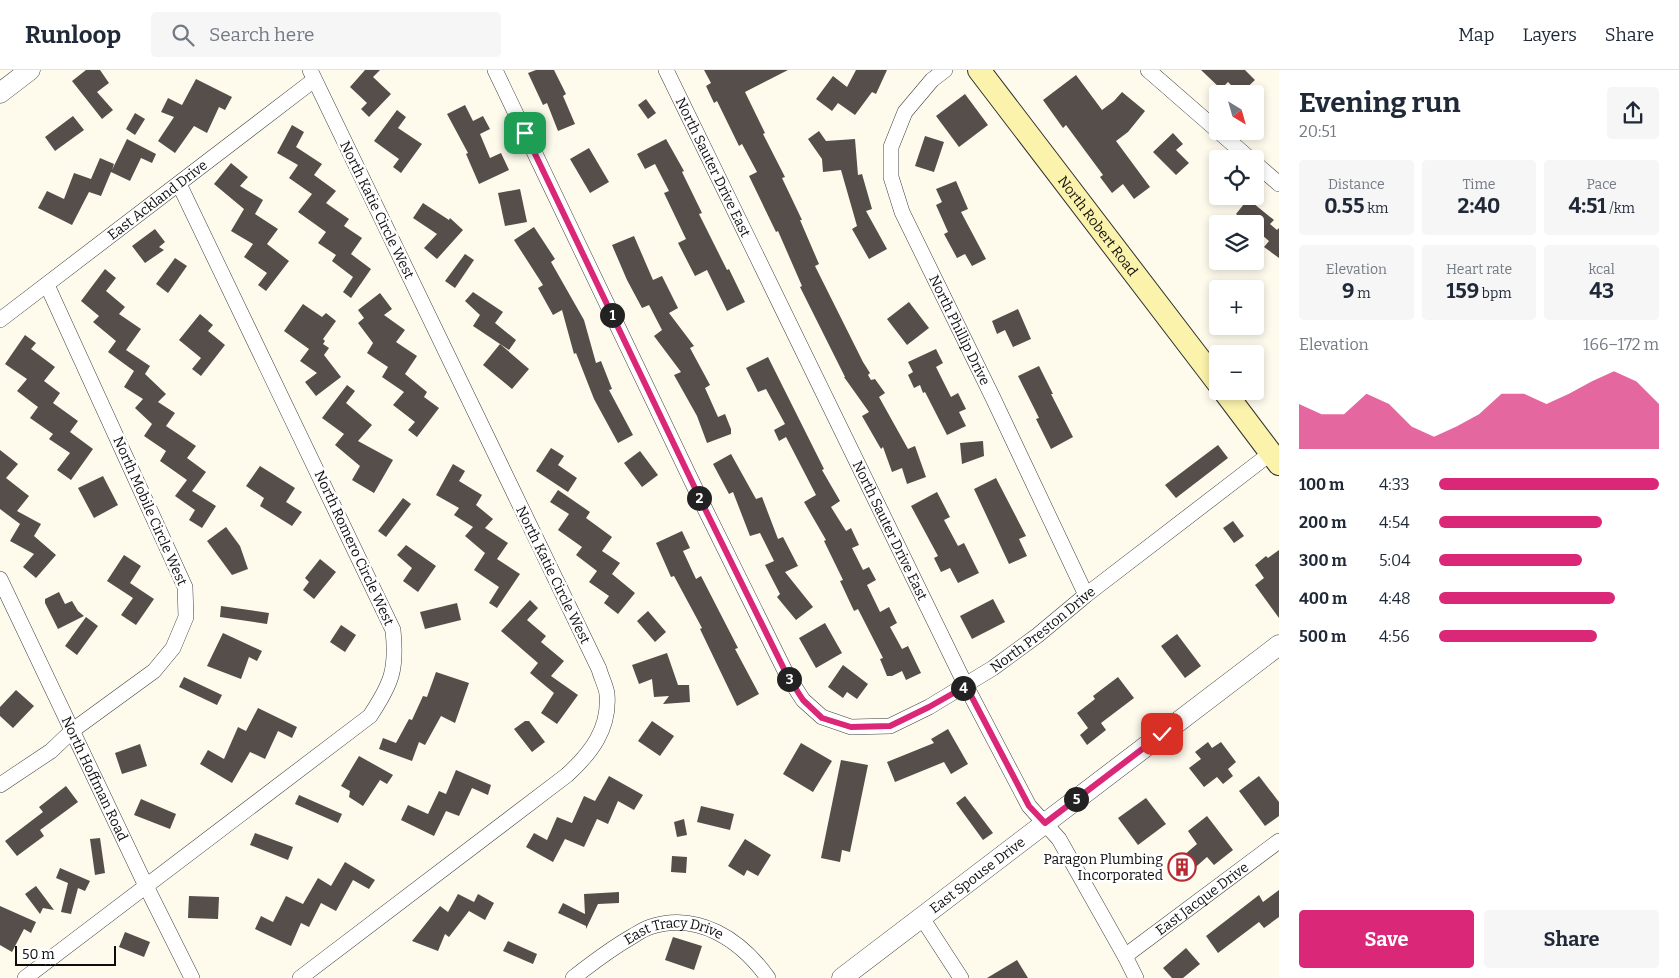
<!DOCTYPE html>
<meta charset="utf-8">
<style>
:root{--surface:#fff;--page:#f6f6f7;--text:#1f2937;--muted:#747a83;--line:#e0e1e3;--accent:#db2777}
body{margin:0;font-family:Bitter,serif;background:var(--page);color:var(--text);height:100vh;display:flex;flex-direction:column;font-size:19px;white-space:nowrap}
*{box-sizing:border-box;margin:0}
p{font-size:16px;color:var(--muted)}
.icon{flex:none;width:28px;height:28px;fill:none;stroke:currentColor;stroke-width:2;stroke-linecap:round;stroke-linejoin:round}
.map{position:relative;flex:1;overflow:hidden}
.drawer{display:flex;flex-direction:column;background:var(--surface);width:400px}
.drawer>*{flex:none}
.needle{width:32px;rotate:143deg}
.controls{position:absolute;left:1209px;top:15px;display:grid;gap:10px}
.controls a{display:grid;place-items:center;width:55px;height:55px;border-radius:5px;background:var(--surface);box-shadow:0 2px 8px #0003;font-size:25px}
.scale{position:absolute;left:15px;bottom:12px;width:101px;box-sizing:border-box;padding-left:5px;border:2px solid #0d0d0d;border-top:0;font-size:14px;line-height:18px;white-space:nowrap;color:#0d0d0d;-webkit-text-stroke:4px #fff;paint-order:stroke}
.pin{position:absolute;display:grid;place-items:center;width:42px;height:42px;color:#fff;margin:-21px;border-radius:10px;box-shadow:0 2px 8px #0006}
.km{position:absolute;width:25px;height:25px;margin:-12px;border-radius:50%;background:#222;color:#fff;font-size:14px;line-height:25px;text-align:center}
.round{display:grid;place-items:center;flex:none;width:52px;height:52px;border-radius:5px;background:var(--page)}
.headline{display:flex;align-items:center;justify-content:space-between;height:85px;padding:0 20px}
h1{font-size:28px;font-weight:700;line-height:38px}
.metrics{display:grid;grid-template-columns:repeat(3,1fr);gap:8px;height:85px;padding:5px 20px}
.metrics div{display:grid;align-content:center;border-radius:5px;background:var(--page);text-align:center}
.metrics b{font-size:21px;font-weight:700}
.metrics small{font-size:14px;font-weight:400}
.metrics p{font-size:14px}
.chart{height:140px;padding:10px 20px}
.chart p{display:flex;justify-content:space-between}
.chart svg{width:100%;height:90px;margin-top:5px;fill:var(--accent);opacity:.7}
.button{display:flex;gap:10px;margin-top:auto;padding:10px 20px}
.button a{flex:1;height:58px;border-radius:5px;background:var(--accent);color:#fff;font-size:20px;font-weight:700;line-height:58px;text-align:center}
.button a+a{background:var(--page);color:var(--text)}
ul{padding:0 20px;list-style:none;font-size:16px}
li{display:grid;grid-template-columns:80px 60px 1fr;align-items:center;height:38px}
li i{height:12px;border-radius:6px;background:var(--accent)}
header{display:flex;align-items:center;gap:30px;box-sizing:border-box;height:70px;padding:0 25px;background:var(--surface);border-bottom:1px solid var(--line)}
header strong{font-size:24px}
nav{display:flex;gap:28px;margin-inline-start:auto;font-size:18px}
.search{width:350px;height:45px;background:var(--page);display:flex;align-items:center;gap:12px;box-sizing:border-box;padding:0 18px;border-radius:5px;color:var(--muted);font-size:19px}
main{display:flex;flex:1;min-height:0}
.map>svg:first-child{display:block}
.building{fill:#554e4a}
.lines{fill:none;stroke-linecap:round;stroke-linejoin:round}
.minor-casing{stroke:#404040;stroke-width:16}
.tertiary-casing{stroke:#404040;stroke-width:21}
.secondary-casing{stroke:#2f2f2f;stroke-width:24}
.minor{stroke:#fff;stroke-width:15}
.tertiary{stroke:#fff;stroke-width:20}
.secondary{stroke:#fbf2ac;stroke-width:22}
.route-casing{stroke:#fff;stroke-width:10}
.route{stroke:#db2777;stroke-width:6}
.labels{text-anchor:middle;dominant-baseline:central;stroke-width:5;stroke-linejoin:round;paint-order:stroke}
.street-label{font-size:14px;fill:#0d0d0d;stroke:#fff}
.poi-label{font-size:14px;fill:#0d0d0d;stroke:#fff;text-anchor:end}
</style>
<header>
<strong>Runloop</strong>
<div class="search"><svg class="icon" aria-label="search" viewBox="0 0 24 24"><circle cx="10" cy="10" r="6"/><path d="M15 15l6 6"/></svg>Search here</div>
<nav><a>Map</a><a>Layers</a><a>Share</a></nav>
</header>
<main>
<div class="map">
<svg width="1279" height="908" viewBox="0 0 1279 908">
<rect width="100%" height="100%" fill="#fefbed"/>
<g class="building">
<path d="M86,0h14l9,13 -12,9 16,18 -11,9 -30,-38z"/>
<path d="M365,0h15l-7,7 18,17 -22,23 -8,-8 6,-6 -17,-16z"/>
<path d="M536,0h18l12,24 -3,2 12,28 -17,7 -11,-28 -4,2 -15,-32z"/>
<path d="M704,0h84l-43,22 20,41 -2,1 22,43 -3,1 20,42h-2l19,44 -4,2 48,96 7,11 -2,2 3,5 4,-1 10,14 -6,4 29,52 7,-3 11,31 -19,7 -5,-16 -10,4 -9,-25 -2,2 -19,-33 7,-4 -25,-35h1l-45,-90 2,-1 -24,-55 -2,1 -27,-56 8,-4 -15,-28 -3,2 -22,-45 -3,2 -8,-17 5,-3z"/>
<path d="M856,0h31l-11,24 -4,-2 -17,23 -17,-12 -6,8 -16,-12 17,-23 14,11z"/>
<path d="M1201,0h44l10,10 -15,14 -12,-12 -7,7z"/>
<path d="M1076,5l26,35 12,-9 8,-9 23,19 -17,21 -12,9 34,46 -16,12 -11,-15 -11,9 -12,-16 3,-2 -37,-50 -3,3 -20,-28z"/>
<path d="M196,9l36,18 -7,13 -6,-3 -12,26 -13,-7 -19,27 -17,-12 16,-24 -13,-5 7,-14 14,7z"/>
<path d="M965,24l23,31 -29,22 -23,-31z"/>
<path d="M646,29l10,14 -8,6 -10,-14z"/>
<path d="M465,35l8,16 10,-5 7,13 -10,5 10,24 11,-5 8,17 -30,14 -13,-30 2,-1 -21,-39z"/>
<path d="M397,40l9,7 -8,11 24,16 -21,29 -8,-6 6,-8 -25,-18z"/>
<path d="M135,43l10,6 -10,16 -9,-6z"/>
<path d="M73,46l11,14 -29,21 -10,-14z"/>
<path d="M292,55l12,7 -8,15 26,17 -8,11 22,16 -10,12 23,16 -5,7 18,12 -11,16 20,15 -20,29 -8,-6 10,-15 -21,-16 4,-6 -18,-12 8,-11 -28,-20 14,-18 -23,-16 9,-13 -21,-12z"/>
<path d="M819,61l7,10 29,-2 3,36 4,-1 10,35 -6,2 21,38 -18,10 -17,-30 5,-3 -16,-56 -18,2 -1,-13 -14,-20z"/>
<path d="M1173,63l10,11 -7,6 13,13 -13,12 -23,-23z"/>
<path d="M925,66l19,6 -10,30 -19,-6z"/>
<path d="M127,69l29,15 -4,9 -11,-5 -11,23 -19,-9 -10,24 -12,-4 -17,33 -34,-17 9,-17 17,8 10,-26 17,6 9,-21 14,6 -2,6z"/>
<path d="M666,69l18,32 -2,1 20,41 -3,1 28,56 2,-1 16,33 -18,9 -20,-41 -12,6 -17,-33 8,-4 -22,-46 5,-2 -14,-27 -10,5 -8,-15z"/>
<path d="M589,78l20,34 -19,11 -20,-34z"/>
<path d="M231,93l17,14 -8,9 23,14 -8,14 23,15 -11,15 22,17 -23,30 -8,-6 9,-12 -23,-16 9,-13 -22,-13 13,-22 -30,-25z"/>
<path d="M956,111l12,28 -7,3 25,47 -14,7 -7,-12 -8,4 -13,-24 4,-2 -12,-27 6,-3 -6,-13z"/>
<path d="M520,119l7,33 -22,4 -7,-33z"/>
<path d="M1248,129l26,21 -4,4 7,6 2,-2v30l-15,-11 5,-6 -14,-12v-5h-7l-12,-10z"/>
<path d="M423,133l26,17 1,-2 13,12 -26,29 -13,-11 13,-14 -24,-16z"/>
<path d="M534,157l21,32 -4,3 33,58 12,43 5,-2 11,28 -3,1 24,45 -15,8 -24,-44 -18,-46 -2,1 -12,-44 -9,5 -15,-27 5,-3 -29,-45z"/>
<path d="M155,159l10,13 -6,5 5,3 -19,13 -13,-17z"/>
<path d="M634,166l19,44 9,-4 16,32 -9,5 25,33 -4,2 20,37 -5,3 13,29 7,-3 6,15v5l-24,9 -10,-27 -23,-41 7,-3 -27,-36 8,-6 -13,-25 -7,3 -15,-28 -15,-35z"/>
<path d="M465,184l9,6 -19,28 -10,-7z"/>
<path d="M175,188l12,8 -19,27 -12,-9z"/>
<path d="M105,199l11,9 -10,13 19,16 -6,7 22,15 -15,21 24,16 -5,8 21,20 -8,8 17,11 -9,13 30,20 -9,12 19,14 -14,19 24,15 -14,22 -13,-8 6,-10 -20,-14 12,-16 -27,-19 6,-10 -22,-15 8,-12 -17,-16 8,-9 -19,-12 10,-16 -26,-19 8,-11 -23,-19 6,-6 -18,-15z"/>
<path d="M473,222l30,20 -8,11 21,17 -7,10 -36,-24 7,-11 -15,-14z"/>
<path d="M380,223l12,16 -8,6 21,15 -9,12 21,14 -12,18 22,18 -3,5 15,11 -22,29 -9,-7 7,-8 -22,-17 11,-13 -22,-15 6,-10 -21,-14 6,-10 -15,-20 6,-5 -6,-8z"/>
<path d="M909,232l20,26 -22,17 -20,-26z"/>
<path d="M303,234l19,13 4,-4 10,8 -13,18 2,2 -2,3 6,4 -5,7 17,22 -25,19 -11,-14 12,-9 -17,-12 9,-12 -25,-18z"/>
<path d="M1018,239l13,30 -18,8 -8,-17 -8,4 -5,-13z"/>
<path d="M200,244l13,11 -5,6 17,14 -24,31 -9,-7 9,-11 -22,-18z"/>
<path d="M25,265l11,8 -5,6 24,18 -11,14 16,12 -7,10 25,18 -8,11 23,17 -22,31 -14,-10 13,-17 -21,-14 4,-5 -23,-16 8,-11 -21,-16 10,-12 -22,-15z"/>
<path d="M500,274l29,25 -17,20 -29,-24z"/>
<path d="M936,279l7,14 -7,4 15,30 7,-4 8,16 -7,3 7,14 -19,9 -22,-43 -2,1 -3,-8 -6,3 -6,-13 5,-3 -5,-10z"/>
<path d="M768,287l56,112 -2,1 18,31 -9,6 15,24 5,-3 8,17 -7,3 11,22 6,-3 7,13 -9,5 13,27 9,-5 8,16 -7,4 12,22 6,-3 13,27 -15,7 -4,-9 -10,5h-5l-7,-17 3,-1 -25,-49 -4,2 -14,-30 3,-1 -19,-39 2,-1 -22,-38 12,-7 -30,-58 -7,4 -5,-11 11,-6 -19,-35 -8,3 -12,-24z"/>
<path d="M1039,296l14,28h-2l22,43 -22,12 -15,-30 3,-1 -21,-42z"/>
<path d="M347,315l8,6 -9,12 26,22 -14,16 35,19 -19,33 -22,-13 8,-14 -25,-21 9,-11 -22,-16z"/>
<path d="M983,371l1,15 -22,8 -2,-21z"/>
<path d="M1218,375l10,13 -52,40 -11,-13z"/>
<path d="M551,378l13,8 -6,9 19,13 -9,14 -32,-21z"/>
<path d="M0,380l18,14 -12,14 23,18 -12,15 24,13 -7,12 22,19 -20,23 -13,-11 11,-13 -24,-13 10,-17 -20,-15z"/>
<path d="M640,381l18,24 -16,12 -18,-24z"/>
<path d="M731,384l25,45 6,-2 16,42 5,-2 15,29 -13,6 28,35 -17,13 -19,-23 3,-3 -15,-29 9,-4 -14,-28 -10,3 -17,-44 -4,2 -16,-30z"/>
<path d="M453,394l12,7 -6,10 23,14 -6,10 17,14 -8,9 23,15 -11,16 23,15 -23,34 -8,-5 10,-16 -25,-17 11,-17 -20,-17 8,-9 -19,-12 5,-7 -23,-13z"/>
<path d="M260,396l35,22 -9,14 16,10 -10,14 -32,-20 4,-8 -18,-12z"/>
<path d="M103,406l15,29 -24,13 -16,-30z"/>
<path d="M996,408l30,58 -7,3 8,17 -18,8 -35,-75z"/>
<path d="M558,420l32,22 -4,6 26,19 -10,14 18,12 -8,11 23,19 -17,21 -14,-11 5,-7 -20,-14 8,-11 -21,-16 6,-8 -24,-17 11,-16 -19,-12z"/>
<path d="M937,422l13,25 -6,3 14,26 6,-3 15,30 -21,10 -8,-15 -9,4 -7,-14 4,-2 -27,-50z"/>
<path d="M403,428l8,6 -25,33 -8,-6z"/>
<path d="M1233,451l11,15 -10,7 -11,-15z"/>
<path d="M226,457l14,19 8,23 -16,6 -25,-34z"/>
<path d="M682,461l8,17 -7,3 13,28 5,-3 37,72 -3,1 24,45 -22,12 -37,-77 2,-1 -28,-52 -3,1 -15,-34z"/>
<path d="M406,475l30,21 -18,26 -15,-11 9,-13 -15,-13z"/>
<path d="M1279,480v68l-24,-33 9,-7 -9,-13 11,-9 2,2z"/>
<path d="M124,485l17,11 -11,17 24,16 -18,26 -15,-10 12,-17 -26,-17z"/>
<path d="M320,489l16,13 -22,27 -11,-9 6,-8 -4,-4z"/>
<path d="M59,522l6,12 7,-3 6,10 6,5 -26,13 -13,-26v-4z"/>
<path d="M993,529l12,23 -33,17 -12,-23z"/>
<path d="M530,530l8,8 -11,12 19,16 -5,6 23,19 -13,15 27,19 -21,29 -16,-11 13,-20 -24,-20 8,-10 -37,-32z"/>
<path d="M457,533l4,17 -36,9 -5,-17z"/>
<path d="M221,536l48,7 -2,11 -47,-7z"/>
<path d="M648,541l18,21 -11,10 -18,-21z"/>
<path d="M86,547l12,9 -21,29 -12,-9z"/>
<path d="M825,553l17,30 -26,15 -17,-30z"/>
<path d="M341,555l15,10 -11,17 -15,-10z"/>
<path d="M223,563l39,18 -5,10 -8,-4 -8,22 -34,-13z"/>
<path d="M1177,564l24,32 -16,12 -24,-32z"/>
<path d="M667,583l11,32h11l1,17 -27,2 6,-8 -15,1 -2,-18 -13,5 -7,-19z"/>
<path d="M843,595l25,19 -11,15 -10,-7 -4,6 -15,-11z"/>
<path d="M436,602l33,11 -14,40 -14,-7 -16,29 -6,-3 -7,19 -33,-12 4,-11 13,5 13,-24 3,1 11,-24 4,1z"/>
<path d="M184,607l38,18 -5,10 -38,-18z"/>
<path d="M1118,607l16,21 -33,25 5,7 -19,15 -7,-10 8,-7 -11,-15 18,-14 -2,-3z"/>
<path d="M16,620l18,16 -21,22 -13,-12v-9z"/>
<path d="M258,638l39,19 -5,11 -14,-7 -13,28 -15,-7 -18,31 -32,-19 8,-14 16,9 14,-32 8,4z"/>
<path d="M525,651h4l16,21 -13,10 -18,-23z"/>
<path d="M652,651l22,15 -14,20 -22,-15z"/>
<path d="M948,659l20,35 -17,10 -7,-12 -49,20 -8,-20 47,-19 -3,-4z"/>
<path d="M1208,672l4,6 9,-6 15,20 -8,7 5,7 -10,8 -6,-7 -13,10 -15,-19 12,-9 -6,-7z"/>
<path d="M801,673l31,18 -19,31 -30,-18z"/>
<path d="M140,674l7,22 -25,8 -7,-21z"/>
<path d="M359,686l34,19 -6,9 -7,-4 -17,26 -14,-9 1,-6 -9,-5z"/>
<path d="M841,690l27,5 -18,87 -8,-2 -2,12 -19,-4z"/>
<path d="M456,700l35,15 -3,10 -16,-7 -13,28 -13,-5 -12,25 -33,-16 7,-15 20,9 11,-23 7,3z"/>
<path d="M609,706l34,19 -9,15 -16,-9 -10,23 -11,-5 -13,28 -19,-8 -12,23 -27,-15 8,-14 13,7 10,-23 15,6 12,-27 11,5z"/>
<path d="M1259,706l20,26v14l-14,10 -26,-35z"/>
<path d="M66,716l12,16 -38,28 4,6 -27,20 -12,-15 38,-29 -4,-5z"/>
<path d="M299,725l43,19 -4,9 -43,-19z"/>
<path d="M965,726l28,37 -10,7 -27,-37z"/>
<path d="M1146,728l20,26 -28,21 -20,-27z"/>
<path d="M141,729l35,15 -6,15 -36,-14z"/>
<path d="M701,736l33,8 -4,16 -33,-8z"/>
<path d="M1207,746l26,34 -19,15 -7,-8 -26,23 -11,-13 27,-23 -9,-13z"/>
<path d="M684,749l3,16 -10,2 -3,-15z"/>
<path d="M255,763l38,14 -5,13 -38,-15z"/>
<path d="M100,768l5,35 -10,2 -5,-36z"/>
<path d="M745,769l26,16 -13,21 -11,-6 -3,6 -16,-10z"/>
<path d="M672,786l15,1 -1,16 -15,-1z"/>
<path d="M345,792l30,18 -6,9 -16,-9 -17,31 -15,-8 -12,24 -8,-4 -10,23 -36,-17 6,-13 12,6 13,-26 17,8 15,-26 13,8z"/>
<path d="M60,798l30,13 -5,10 -7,-3 -7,26 -10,-2 7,-29 -12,-5z"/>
<path d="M36,816l18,24 -11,-2 -3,6 -15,-20z"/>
<path d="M1279,820v27l-15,11 -5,-6 -41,31 -12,-17 53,-41 4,7z"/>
<path d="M619,822v11l-21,1 -12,25v-3l-28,-13 5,-10 22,11 -1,-20z"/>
<path d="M458,824l16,8 4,-8 16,9 -9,17 -16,-9 -20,26 -4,-3 -7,17 -26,-10 28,-35 8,6z"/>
<path d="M189,826l30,1 -1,22 -30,-1z"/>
<path d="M0,836l36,16 -5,11 -7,-4 -12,23 -12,-7z"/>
<path d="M125,862l25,10 -6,15 -25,-10z"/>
<path d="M673,867l29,9 -8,24 -29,-10z"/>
<path d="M508,871l29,13 -4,10 -30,-13z"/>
<path d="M1186,878l14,16 -17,14h-11l-9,-10z"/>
<path d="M1017,890l11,18h-41z"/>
</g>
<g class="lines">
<g class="minor-casing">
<g id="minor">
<path id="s1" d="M495,0l210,439 82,166 16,25 19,17 29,10 39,-1 39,-19 64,-39 45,-33 48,-40 185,-142"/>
<path id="s2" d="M666,0l300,616 63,120 30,33 66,117 11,22"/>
<path id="s3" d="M945,0l-13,10 -27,32 -14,35v30l11,35 91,186 93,197"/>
<path d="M1148,0l70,61"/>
<path d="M1218,61l32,28"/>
<path d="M1255,93l24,21"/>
<path id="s4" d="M0,250l314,-240"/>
<path id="s5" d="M0,509l146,307 46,92"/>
<path d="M0,715l51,-34 22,-21 81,-59 19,-23 13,-31 -1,-30 -138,-302"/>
<path d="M922,848l39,60"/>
<path id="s6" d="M1125,886l154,-115"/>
<path d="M25,908l345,-262c22,-33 27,-47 23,-86l-214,-446"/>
<path d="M300,908l267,-203c24,-22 43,-46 40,-81 -1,-8 -6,-17 -8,-25l-289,-599"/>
<path id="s7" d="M573,908c19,-15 39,-30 60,-42 5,-3 11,-7 17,-9 48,-16 91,13 118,51"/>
</g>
</g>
<g class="tertiary-casing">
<g id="tertiary">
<path d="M0,23l30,-23"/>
<path id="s8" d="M842,908l437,-333"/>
</g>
</g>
<g class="secondary-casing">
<g id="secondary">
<path id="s9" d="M979,0l239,313"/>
<path d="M1224,321l55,73"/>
</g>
</g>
<use href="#minor" class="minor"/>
<use href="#tertiary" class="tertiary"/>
<use href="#secondary" class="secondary"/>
</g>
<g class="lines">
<g class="route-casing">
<path id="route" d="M525,63l180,376 82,166 16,25 19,18 29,9 39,-1 39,-19 37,-21 63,120 16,17 117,-89"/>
</g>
<use href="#route" class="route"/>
</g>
<defs>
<g id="building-ring" transform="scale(1.4375)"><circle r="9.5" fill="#fff" stroke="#b62c32" stroke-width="1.5"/><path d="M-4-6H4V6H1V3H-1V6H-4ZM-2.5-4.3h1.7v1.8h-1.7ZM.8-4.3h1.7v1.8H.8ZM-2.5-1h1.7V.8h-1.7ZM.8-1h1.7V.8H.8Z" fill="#b62c32"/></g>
</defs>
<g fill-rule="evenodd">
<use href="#building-ring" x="1182" y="797"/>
</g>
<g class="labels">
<g class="street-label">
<text stroke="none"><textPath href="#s2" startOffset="108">North Sauter Drive East</textPath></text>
<text stroke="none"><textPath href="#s4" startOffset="198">East Ackland Drive</textPath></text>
<text transform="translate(377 140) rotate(64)">North Katie Circle West</text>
<text stroke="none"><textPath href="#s9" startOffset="196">North Robert Road</textPath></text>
<text stroke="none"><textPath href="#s3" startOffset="294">North Phillip Drive</textPath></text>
<text transform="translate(150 441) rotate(66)">North Mobile Circle West</text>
<text stroke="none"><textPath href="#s2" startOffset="512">North Sauter Drive East</textPath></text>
<text transform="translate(354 478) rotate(65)">North Romero Circle West</text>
<text transform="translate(553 505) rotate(64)">North Katie Circle West</text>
<text stroke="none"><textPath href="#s1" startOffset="978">North Preston Drive</textPath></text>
<text stroke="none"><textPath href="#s5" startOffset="221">North Hoffman Road</textPath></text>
<text stroke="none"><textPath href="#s8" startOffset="170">East Spouse Drive</textPath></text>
<text stroke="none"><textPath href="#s6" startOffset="96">East Jacque Drive</textPath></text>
<text stroke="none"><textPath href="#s7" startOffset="116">East Tracy Drive</textPath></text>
</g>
<g class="poi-label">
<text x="1163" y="789">Paragon Plumbing<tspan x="1163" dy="16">Incorporated</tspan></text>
</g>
</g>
</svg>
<div class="controls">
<a><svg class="needle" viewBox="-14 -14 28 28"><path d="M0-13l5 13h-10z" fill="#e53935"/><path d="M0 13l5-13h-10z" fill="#747a83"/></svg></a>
<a><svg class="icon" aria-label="locate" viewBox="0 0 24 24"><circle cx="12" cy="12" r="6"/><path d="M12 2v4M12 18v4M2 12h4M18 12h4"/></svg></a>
<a><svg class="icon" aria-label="layers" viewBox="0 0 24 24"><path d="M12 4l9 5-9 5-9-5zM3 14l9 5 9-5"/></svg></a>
<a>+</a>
<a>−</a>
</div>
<div class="scale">50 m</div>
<div class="pin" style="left:525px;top:63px;background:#1e9e55"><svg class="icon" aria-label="arrive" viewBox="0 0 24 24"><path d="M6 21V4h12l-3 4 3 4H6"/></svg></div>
<div class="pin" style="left:1162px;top:664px;background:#d93025"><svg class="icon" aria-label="check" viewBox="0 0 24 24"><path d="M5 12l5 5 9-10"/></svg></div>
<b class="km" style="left:612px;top:245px">1</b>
<b class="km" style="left:699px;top:428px">2</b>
<b class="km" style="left:789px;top:609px">3</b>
<b class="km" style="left:963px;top:618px">4</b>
<b class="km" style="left:1076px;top:729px">5</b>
</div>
<section class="drawer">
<div class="headline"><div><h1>Evening run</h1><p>20:51</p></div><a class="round"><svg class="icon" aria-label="share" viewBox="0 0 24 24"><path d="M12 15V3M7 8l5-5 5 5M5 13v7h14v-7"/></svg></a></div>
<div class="metrics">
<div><p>Distance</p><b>0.55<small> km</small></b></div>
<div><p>Time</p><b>2:40</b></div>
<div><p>Pace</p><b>4:51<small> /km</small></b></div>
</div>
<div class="metrics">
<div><p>Elevation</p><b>9<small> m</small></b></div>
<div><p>Heart rate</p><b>159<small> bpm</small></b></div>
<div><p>kcal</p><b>43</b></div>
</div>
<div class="chart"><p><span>Elevation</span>166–172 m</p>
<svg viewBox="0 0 160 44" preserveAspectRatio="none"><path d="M0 44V22L10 27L20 27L30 17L40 22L50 33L60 38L70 33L80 27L90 17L100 17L110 22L120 17L130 11L140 6L150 11L160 22V44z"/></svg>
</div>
<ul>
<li><b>100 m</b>4:33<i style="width:100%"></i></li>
<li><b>200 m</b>4:54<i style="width:74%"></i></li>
<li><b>300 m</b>5:04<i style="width:65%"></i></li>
<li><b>400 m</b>4:48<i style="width:80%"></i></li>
<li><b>500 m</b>4:56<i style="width:72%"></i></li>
</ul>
<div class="button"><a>Save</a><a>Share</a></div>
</section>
</main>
